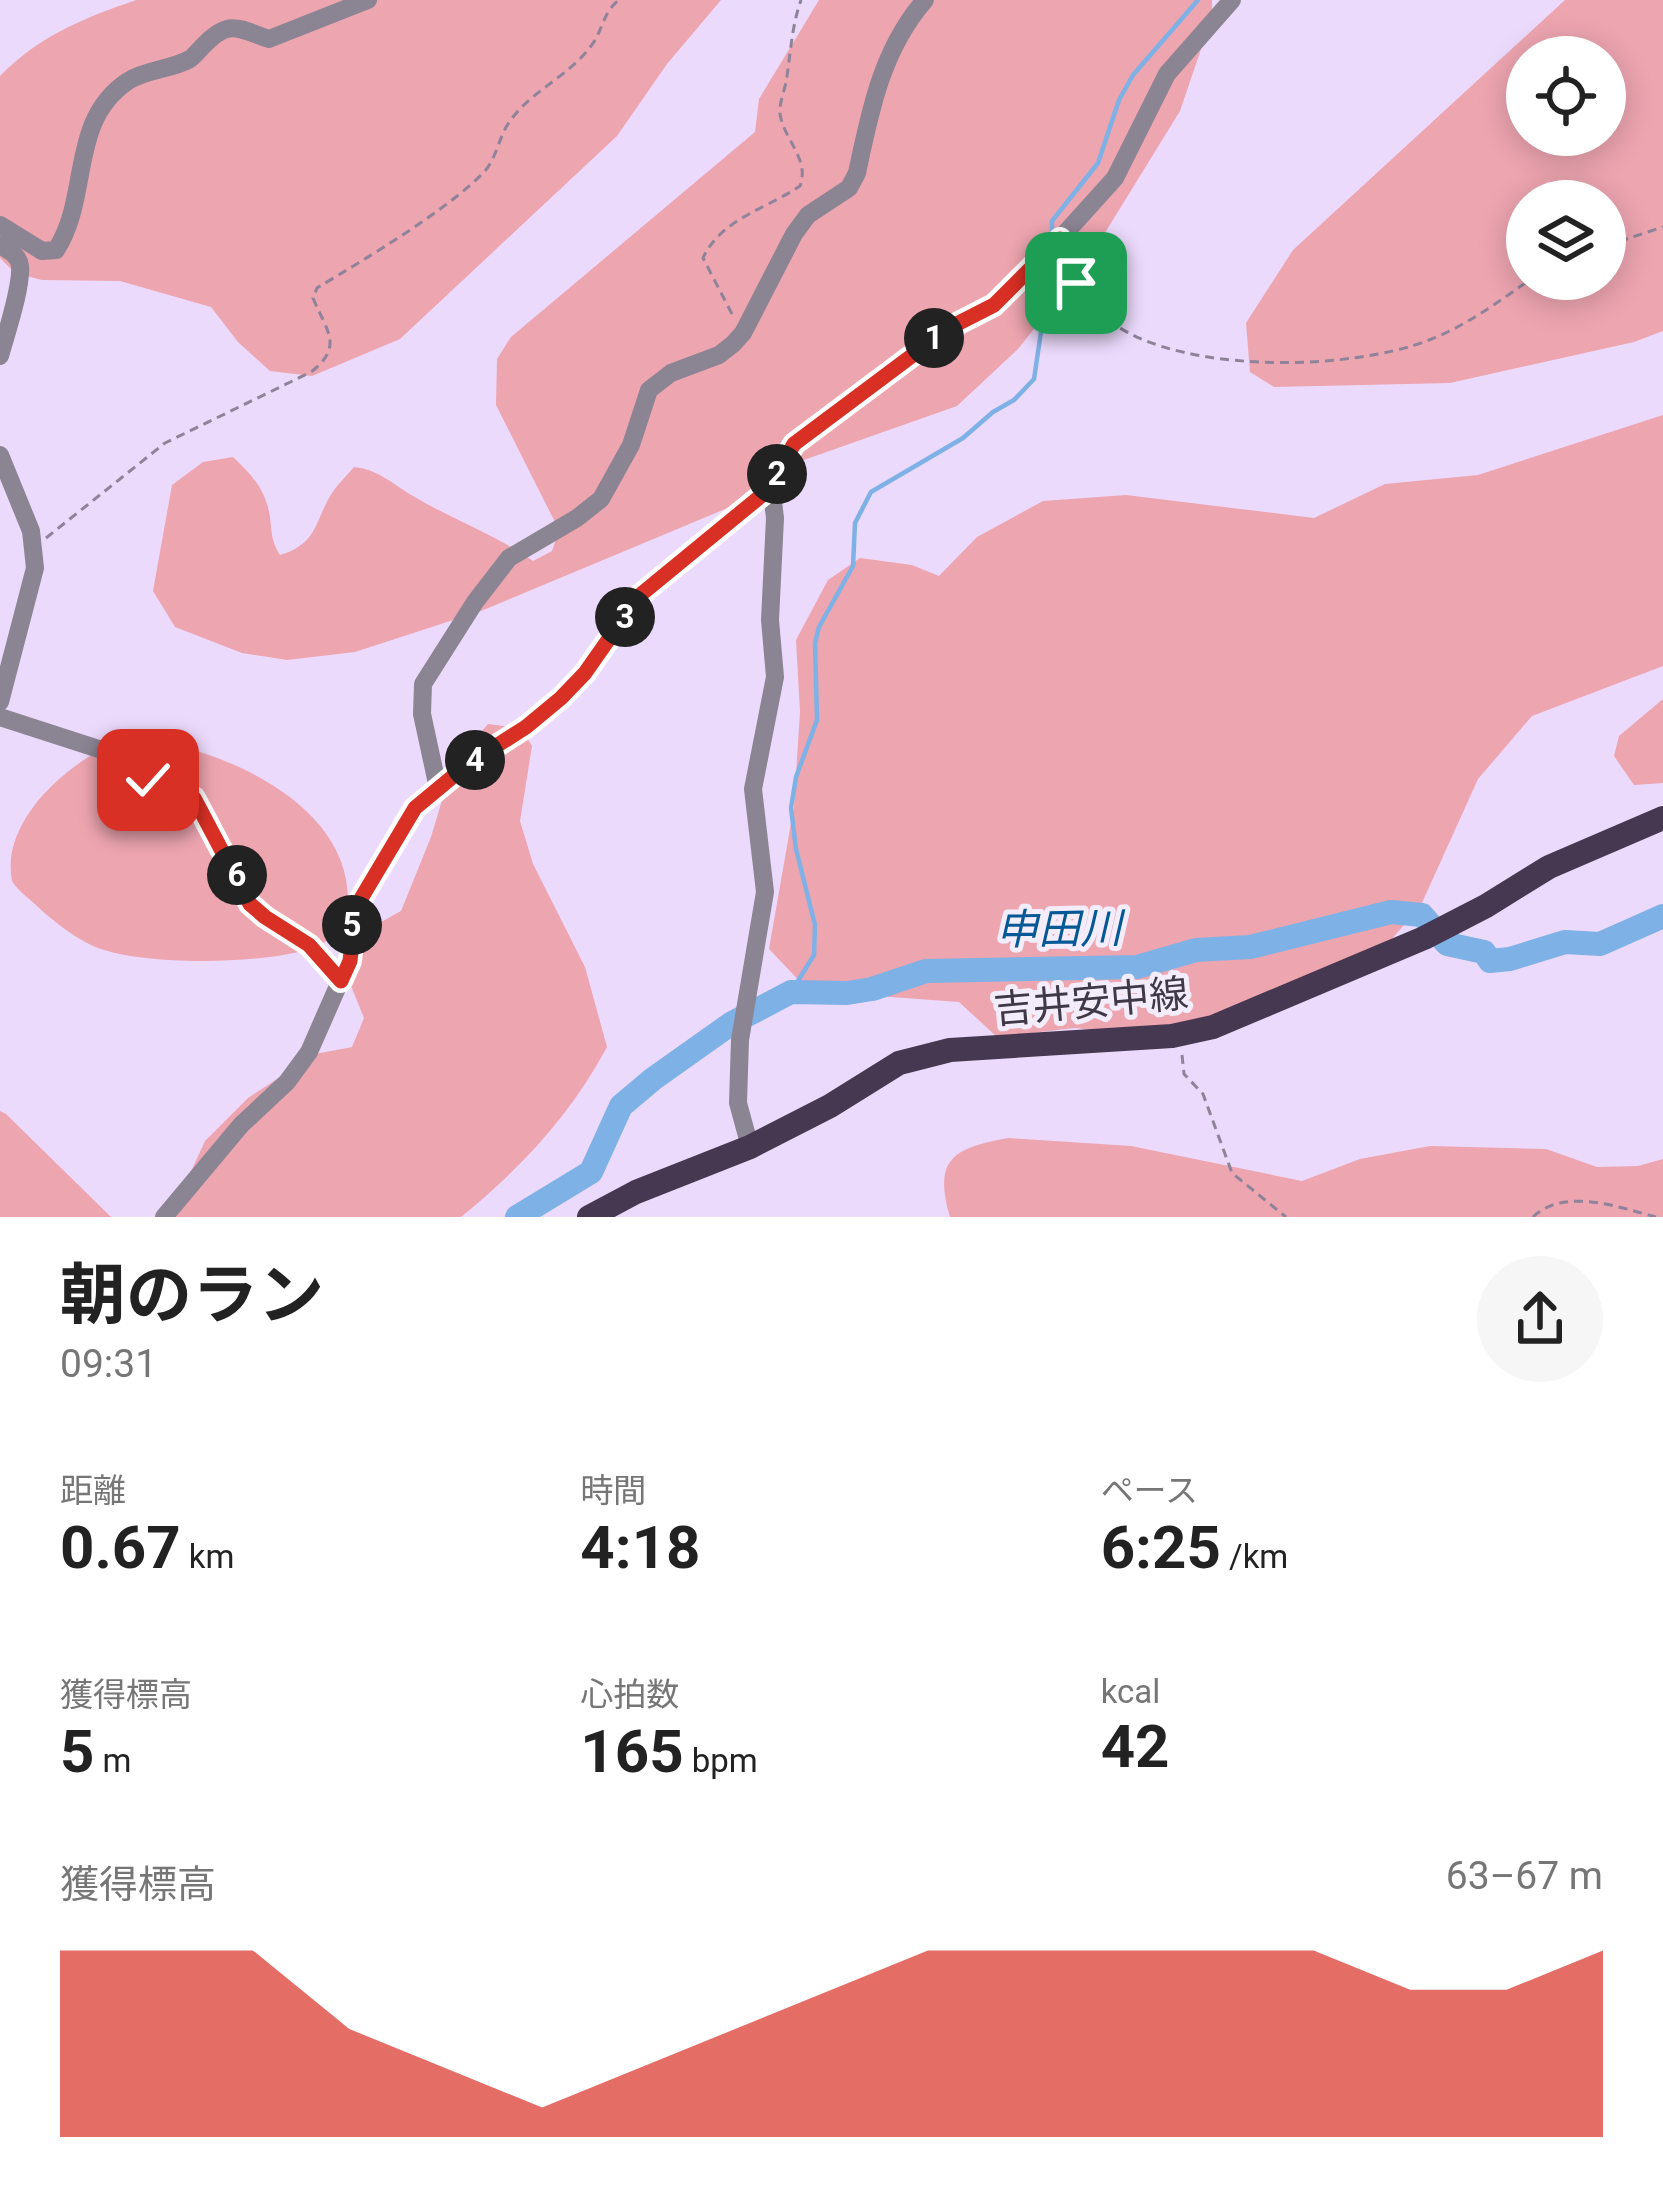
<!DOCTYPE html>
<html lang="ja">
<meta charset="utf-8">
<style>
:root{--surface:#fff;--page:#f6f6f6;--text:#222;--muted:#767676;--accent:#d93025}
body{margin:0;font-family:Roboto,"Noto Sans JP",sans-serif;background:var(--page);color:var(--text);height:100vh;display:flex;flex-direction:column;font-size:45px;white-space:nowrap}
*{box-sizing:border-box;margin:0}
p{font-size:39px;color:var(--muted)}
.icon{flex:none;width:66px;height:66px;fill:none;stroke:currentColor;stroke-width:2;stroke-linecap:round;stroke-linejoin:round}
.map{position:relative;height:1217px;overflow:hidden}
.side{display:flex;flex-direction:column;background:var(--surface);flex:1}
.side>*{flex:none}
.controls{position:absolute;left:1506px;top:36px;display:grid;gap:24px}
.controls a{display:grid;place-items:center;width:120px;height:120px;border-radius:50%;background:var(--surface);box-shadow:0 6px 30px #0003;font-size:60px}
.pin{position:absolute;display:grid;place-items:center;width:102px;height:102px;color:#fff;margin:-51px;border-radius:24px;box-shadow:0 6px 18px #0006}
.km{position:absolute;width:60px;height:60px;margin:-30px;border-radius:50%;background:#222;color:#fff;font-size:33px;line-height:60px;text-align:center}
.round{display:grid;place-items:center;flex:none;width:126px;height:126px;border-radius:63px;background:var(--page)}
.headline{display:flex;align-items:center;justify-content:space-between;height:204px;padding:0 60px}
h1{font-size:66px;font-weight:700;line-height:90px}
.stats{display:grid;grid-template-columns:repeat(3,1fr);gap:18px;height:204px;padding:12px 60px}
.stats div{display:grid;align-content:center}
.stats b{font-size:60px;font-weight:700}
.stats small{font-size:33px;font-weight:400}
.stats p{font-size:33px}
.chart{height:336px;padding:24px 60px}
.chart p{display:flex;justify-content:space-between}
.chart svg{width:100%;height:216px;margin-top:12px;fill:var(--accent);opacity:.7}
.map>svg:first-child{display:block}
.green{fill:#eda5b0;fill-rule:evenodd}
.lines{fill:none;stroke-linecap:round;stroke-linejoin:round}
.stream{stroke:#7eb1e5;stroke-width:4.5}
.river{stroke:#7eb1e5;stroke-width:24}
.path{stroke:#8f839a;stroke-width:3;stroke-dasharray:9 6;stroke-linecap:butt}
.minor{stroke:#8b8492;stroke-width:18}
.major{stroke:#453850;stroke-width:24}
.route-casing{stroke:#fff;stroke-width:24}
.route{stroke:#d93025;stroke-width:15}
.labels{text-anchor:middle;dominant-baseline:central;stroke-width:10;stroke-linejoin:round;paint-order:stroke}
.street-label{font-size:39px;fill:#403846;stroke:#f3ecfa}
.water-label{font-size:42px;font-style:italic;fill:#045896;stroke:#f3ecfa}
</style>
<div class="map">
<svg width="1663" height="1217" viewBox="0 0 1663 1217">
<rect width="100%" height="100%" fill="#ecdafc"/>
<g class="green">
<path d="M136,0h585l-54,64 -50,72 -217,203 -88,37 -42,-5 -32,-29 -27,-35 -91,-26 -78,-1 -27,-7 -15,-15v-182c39,-40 84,-58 136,-76z"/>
<path d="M819,0h393v17l-32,94 -93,151 -69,87 -61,57 -173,61 -42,35 -261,109 -126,41 -68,8 -45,-7 -67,-26 -22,-36 19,-106 31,-23 30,-5c19,18 33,33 37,60 2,16 1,23 10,38 40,-12 34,-36 54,-65 6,-8 14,-16 20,-23 26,3 38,17 59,29 40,24 82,38 120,65l19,-10 7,-21 -63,-125 1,-46 14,-22 244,-205 4,-33z"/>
<path d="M1565,0h98v331l-29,11 -184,41 -176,4 -24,-15 -4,-49 47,-73zM1527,57h78v78h-78zM1527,201h78v78h-78z"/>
<path d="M1663,415v251l-131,50 -54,63 -57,126 -36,42 -115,51 -120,38 -75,-8 -78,9 -38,-35 -150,-11 -40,-42 25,-143 6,-94 -4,-72 32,-60 32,-22 52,7 27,11 38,-39 66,-36 83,-6 188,23 71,-34 93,-9z"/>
<path d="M1663,699v84l-29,2 -20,-29 5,-20z"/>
<path d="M488,724l33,4 11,18 -12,75 13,43 52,103 22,80c-37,69 -86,121 -146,170h-291l35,-76 43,-43 67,-44 37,-7 12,-29 -17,-42 16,-44 38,-21 30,-74 22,-73z"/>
<path d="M114,743c21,1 45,-2 65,3 83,21 188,80 166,180 -9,7 -19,17 -29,21 -50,18 -169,19 -218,1 -19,-7 -45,-27 -60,-41 -8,-8 -21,-17 -26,-26 -12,-61 57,-118 102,-138z"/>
<path d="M0,1111l6,3 105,103h-111z"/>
<path d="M1008,1138l123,8 171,35 58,-22 70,-13 116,3 51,18 41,-1 25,-7v58h-713c-17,-58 3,-69 58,-79z"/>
</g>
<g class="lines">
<g class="stream">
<path d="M1052,240v-19l46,-58 21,-63 14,-25 65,-75"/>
<path d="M791,992l23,-37 1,-30 -19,-76 -5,-41 5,-31 21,-57 -2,-77 4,-16 34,-61 2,-43 16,-31 92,-54 30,-26 21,-12 20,-21 18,-121"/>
</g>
<path class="river" d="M517,1217l74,-45 30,-66 32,-27 79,-56 59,-31 56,1 25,-4 54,-18 211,-4 59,-17 54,-3 141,-35 31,3 25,29 37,8 6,9 20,-2 55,-17 35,2 63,-28"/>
<g class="path">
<path d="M1605,246l58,-19"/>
<path d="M1063,260c13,22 30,49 51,64 71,50 236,47 315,16 37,-14 69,-38 102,-61"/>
<path d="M732,314l-29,-56c18,-39 63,-49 97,-72 10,-27 -16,-46 -20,-72 -1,-13 6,-26 7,-38 4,-27 5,-50 14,-76"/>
<path d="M46,538l119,-95 146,-71c33,-26 16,-40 2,-74l4,-10c48,-29 131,-78 168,-117 12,-14 14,-35 25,-50 22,-31 58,-44 81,-75 12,-15 11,-33 28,-46"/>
<path d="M1182,1055l2,19 19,20 29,79 54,44"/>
<path d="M1533,1217c31,-30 85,-10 123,0"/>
</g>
<g class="minor">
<path d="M0,225l42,26 14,-1c35,-54 12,-129 72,-169 19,-12 42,-11 62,-22 2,-1 11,-11 13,-13 26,-27 34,-18 66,-7l99,-39"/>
<path d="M0,245c8,5 19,10 20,21 2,21 -14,68 -20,90"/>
<path d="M0,455l31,76 4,37 -35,134"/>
<path d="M0,717l108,35 40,28 46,18 57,106 14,13 44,28 33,36"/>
<path d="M438,788l-16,-74 1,-30 52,-82 34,-44 68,-40 24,-19 30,-54 18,-55 22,-17 48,-18 14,-11 10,-11 51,-99 14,-19 41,-27 8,-15c13,-62 25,-124 68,-173"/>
<path d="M750,1147l-12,-44 2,-63 25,-148 -12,-103 22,-112 -5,-57 5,-102 -4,-33"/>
<path d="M164,1217l77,-92 46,-43 22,-30 40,-91 7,-54 59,-99 53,-44 58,-37 35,-29 24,-25 54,-77 128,-105 27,-47 155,-116 45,-23 46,-44 75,-83 52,-104 65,-74"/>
</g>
<path class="major" d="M589,1217l47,-25 114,-45 80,-41 69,-43 51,-13 222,-14 41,-9 211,-89 62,-32 63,-39 114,-49"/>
</g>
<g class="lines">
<g class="route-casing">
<path id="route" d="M148,780l46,18 56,106 15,13 44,28 32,36 9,-20 6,-54 59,-99 53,-44 58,-37 35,-29 24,-25 54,-77 128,-105 27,-47 155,-116 45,-23 66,-66 3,21 13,23"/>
</g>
<use href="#route" class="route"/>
</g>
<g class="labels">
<g class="street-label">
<text transform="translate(1091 1002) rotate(-5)">吉井安中線</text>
</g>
<g class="water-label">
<text transform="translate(1059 929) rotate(-1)">申田川</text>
</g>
</g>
</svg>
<div class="controls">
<a><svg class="icon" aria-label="locate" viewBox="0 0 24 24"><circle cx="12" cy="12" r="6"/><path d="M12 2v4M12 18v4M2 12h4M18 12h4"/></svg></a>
<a><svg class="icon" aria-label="layers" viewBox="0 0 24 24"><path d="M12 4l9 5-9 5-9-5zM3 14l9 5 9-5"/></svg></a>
</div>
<div class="pin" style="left:1076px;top:283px;background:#1e9e55"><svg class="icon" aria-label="arrive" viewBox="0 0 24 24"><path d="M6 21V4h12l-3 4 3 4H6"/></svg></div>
<div class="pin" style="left:148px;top:780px;background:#d93025"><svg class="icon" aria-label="check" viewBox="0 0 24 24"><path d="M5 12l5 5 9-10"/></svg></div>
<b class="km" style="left:934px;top:338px">1</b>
<b class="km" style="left:777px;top:474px">2</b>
<b class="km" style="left:625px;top:617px">3</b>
<b class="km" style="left:475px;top:760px">4</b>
<b class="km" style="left:352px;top:925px">5</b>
<b class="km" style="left:237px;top:875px">6</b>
</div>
<section class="side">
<div class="headline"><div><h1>朝のラン</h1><p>09:31</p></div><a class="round"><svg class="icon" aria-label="share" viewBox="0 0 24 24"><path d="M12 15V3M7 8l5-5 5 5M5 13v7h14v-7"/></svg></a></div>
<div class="stats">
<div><p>距離</p><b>0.67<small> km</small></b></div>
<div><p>時間</p><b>4:18</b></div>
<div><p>ペース</p><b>6:25<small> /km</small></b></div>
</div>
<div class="stats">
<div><p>獲得標高</p><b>5<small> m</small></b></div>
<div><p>心拍数</p><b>165<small> bpm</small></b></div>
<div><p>kcal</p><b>42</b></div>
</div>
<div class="chart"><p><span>獲得標高</span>63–67 m</p>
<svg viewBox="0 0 160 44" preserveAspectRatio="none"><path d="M0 44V6L10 6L20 6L30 22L40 30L50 38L60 30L70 22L80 14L90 6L100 6L110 6L120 6L130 6L140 14L150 14L160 6V44z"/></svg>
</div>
</section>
